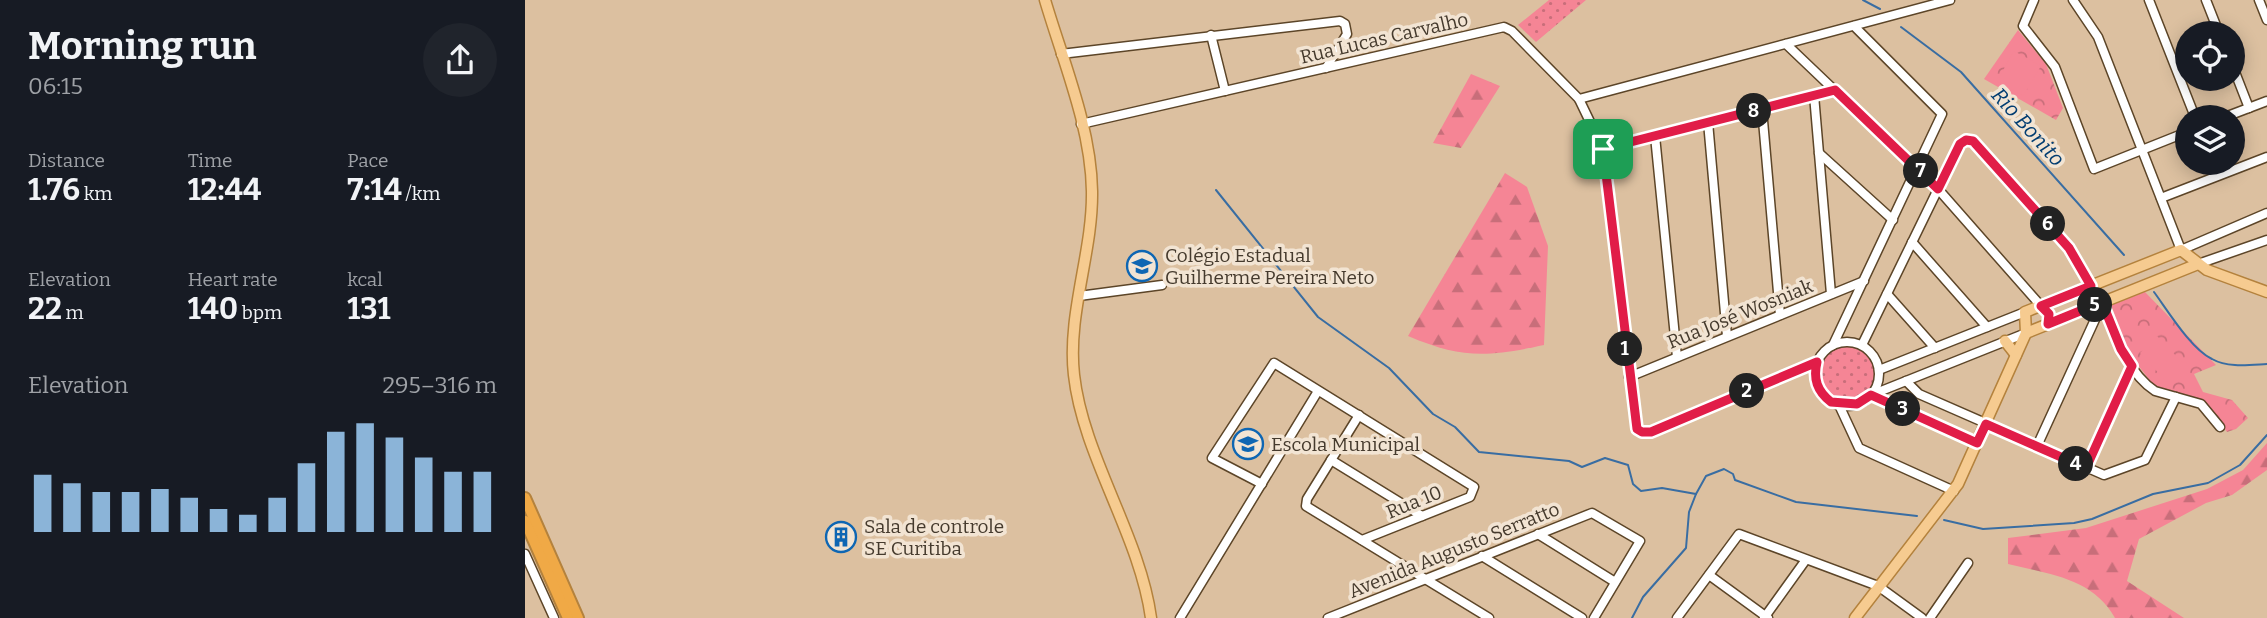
<!DOCTYPE html>
<meta charset="utf-8">
<style>
:root{--surface:#171b24;--page:#20242c;--text:#f1f3f6;--muted:#9ea1a6;--accent:#8bb4d8}
body{margin:0;font-family:Bitter,serif;background:var(--page);color:var(--text);height:100vh;display:flex;flex-direction:column;font-size:26px;white-space:nowrap}
*{box-sizing:border-box;margin:0}
p{font-size:23px;color:var(--muted)}
.icon{flex:none;width:38px;height:38px;fill:none;stroke:currentColor;stroke-width:2;stroke-linecap:round;stroke-linejoin:round}
.map{position:relative;flex:1;overflow:hidden}
.sheet{display:flex;flex-direction:column;background:var(--surface);width:525px}
.sheet>*{flex:none}
.tools{position:absolute;left:1650px;top:21px;display:grid;gap:14px}
.tools a{display:grid;place-items:center;width:70px;height:70px;border-radius:50%;background:var(--surface);box-shadow:0 4px 18px #0003;font-size:35px}
.pin{position:absolute;display:grid;place-items:center;width:60px;height:60px;color:#fff;margin:-30px;border-radius:14px;box-shadow:0 4px 10px #0006}
.km{position:absolute;width:35px;height:35px;margin:-18px;border-radius:50%;background:#222;color:#fff;font-size:19px;line-height:35px;text-align:center}
.round{display:grid;place-items:center;flex:none;width:74px;height:74px;border-radius:37px;background:var(--page)}
.overview{display:flex;align-items:center;justify-content:space-between;height:119px;padding:0 28px}
h1{font-size:38px;font-weight:700;line-height:52px}
.metrics{display:grid;grid-template-columns:repeat(3,1fr);gap:10px;height:119px;padding:7px 28px}
.metrics div{display:grid;align-content:center}
.metrics b{font-size:30px;font-weight:700}
.metrics small{font-size:19px;font-weight:400}
.metrics p{font-size:19px}
.chart{height:196px;padding:14px 28px}
.chart p{display:flex;justify-content:space-between}
.chart svg{width:100%;height:126px;margin-top:7px;stroke:var(--accent);stroke-width:6}
main{display:flex;flex:1;min-height:0}
.map>svg:first-child{display:block}
.grass{fill:url(#grass-dots)}
.forest{fill:url(#forest-firs)}
.park{fill:url(#park-crowns)}
.pitch{fill:#f58595}
.lines{fill:none;stroke-linecap:round;stroke-linejoin:round}
.stream{stroke:#396da2;stroke-width:2}
.minor-casing{stroke:#5c4528;stroke-width:11}
.major-casing{stroke:#b4823d;stroke-width:13}
.highway-casing{stroke:#b4823d;stroke-width:14}
.minor{stroke:#fff;stroke-width:8}
.major{stroke:#f6cb90;stroke-width:10}
.highway{stroke:#f0a946;stroke-width:10}
.route-casing{stroke:#fff;stroke-width:14}
.route{stroke:#e11d48;stroke-width:9}
.labels{text-anchor:middle;dominant-baseline:central;stroke-width:7;stroke-linejoin:round;paint-order:stroke}
.street-label{font-size:19px;fill:#453a2d;stroke:#f2e4d3}
.poi-label{font-size:19px;fill:#453a2d;stroke:#f2e4d3;text-anchor:start}
.water-label{font-size:21px;font-style:italic;fill:#023d71;stroke:#f2e4d3}
</style>
<main>
<section class="sheet">
<div class="overview"><div><h1>Morning run</h1><p>06:15</p></div><a class="round"><svg class="icon" aria-label="share" viewBox="0 0 24 24"><path d="M12 15V3M7 8l5-5 5 5M5 13v7h14v-7"/></svg></a></div>
<div class="metrics">
<div><p>Distance</p><b>1.76<small> km</small></b></div>
<div><p>Time</p><b>12:44</b></div>
<div><p>Pace</p><b>7:14<small> /km</small></b></div>
</div>
<div class="metrics">
<div><p>Elevation</p><b>22<small> m</small></b></div>
<div><p>Heart rate</p><b>140<small> bpm</small></b></div>
<div><p>kcal</p><b>131</b></div>
</div>
<div class="chart"><p><span>Elevation</span>295–316 m</p>
<svg viewBox="0 0 160 44" preserveAspectRatio="none"><path d="M5 44V24M15 44V27M25 44V30M35 44V30M45 44V29M55 44V32M65 44V36M75 44V38M85 44V32M95 44V20M105 44V9M115 44V6M125 44V11M135 44V18M145 44V23M155 44V23"/></svg>
</div>
</section>
<div class="map">
<svg width="1742" height="618" viewBox="0 0 1742 618">
<defs>
<pattern id="grass-dots" width="8" height="8" patternUnits="userSpaceOnUse" patternTransform="scale(1.75)"><rect width="8" height="8" fill="#f58595"/><path d="M2 2h.1M6 6h.1" fill="none" stroke="#c86e7a" stroke-width="1.8" stroke-linecap="round"/></pattern>
<pattern id="forest-firs" width="22" height="20" patternUnits="userSpaceOnUse" patternTransform="scale(1.75)"><rect width="22" height="20" fill="#f58595"/><path d="M5 1l3.5 6h-7zM16 11l3.5 6h-7z" fill="#c86e7a"/></pattern>
<pattern id="park-crowns" width="20" height="18" patternUnits="userSpaceOnUse" patternTransform="scale(1.75)"><rect width="20" height="18" fill="#f58595"/><path d="M2 6a3 3 0 1 1 6 0M12 15a3 3 0 1 1 6 0" fill="none" stroke="#c86e7a"/></pattern>
</defs>
<rect width="100%" height="100%" fill="#dcc0a0"/>
<g class="grass">
<path d="M1024,0h37l-50,42 -18,-17z"/>
<circle cx="1322" cy="373" r="28"/>
</g>
<g class="forest">
<path d="M946,74l29,12 -39,62 -28,-5z"/>
<path d="M980,173l22,14 21,59 -4,99c-57,12 -82,14 -136,-9z"/>
<path d="M1742,443v27l-35,25 -26,8 -67,36 -12,42 57,37h-69c-22,-40 -66,-44 -107,-54v-26l78,-10 121,-39 36,-19z"/>
</g>
<g class="park">
<path d="M1493,30l28,34 17,44 -7,12 -72,-41z"/>
<path d="M1620,292l71,73 -22,9 9,18 29,8 16,18 -12,11 -9,3 -22,-31 -51,-15 -26,-34 -17,-47z"/>
</g>
<g class="pitch">
<path d="M1489,51l27,15 -18,30 -26,-15z"/>
<path d="M1632,336l25,26 -18,17 -24,-26z"/>
</g>
<g class="lines">
<g class="stream">
<path d="M1338,0l17,9"/>
<path d="M1376,27l60,45 163,183"/>
<path d="M691,190l102,127 71,51 44,46 22,13 24,25 90,9 13,6 23,-9 23,7 5,19 8,7 21,-3 34,6 10,-18 18,-7 9,5 2,6 61,22 121,14"/>
<path d="M1629,292c14,19 37,57 58,67 16,9 37,6 55,5"/>
<path d="M1419,520l39,9 91,-6 18,-4 61,-25 55,-11 32,-18 27,-30"/>
<path d="M1107,618l11,-21 43,-49 3,-36 7,-18"/>
</g>
<g class="minor-casing">
<g id="minor">
<path d="M1509,0l-11,26 32,41 39,102 93,-37"/>
<path d="M1548,0l25,37 83,213 86,-37"/>
<path d="M1624,0l46,117"/>
<path d="M1681,0l13,33"/>
<path d="M1734,0l8,20"/>
<path d="M686,35l14,56"/>
<path d="M1261,44l152,145 103,117"/>
<path d="M536,54l279,-33 5,3 2,10 -21,34"/>
<path d="M1708,67l16,41"/>
<path d="M1289,95l17,199"/>
<path d="M1054,99l24,50 34,280 5,3h9l166,-70"/>
<path d="M1237,109l18,206"/>
<path d="M1700,117l42,-16"/>
<path d="M1183,122l19,214"/>
<path d="M556,124l423,-97 8,4 67,68 371,-99"/>
<path d="M1130,136l22,221"/>
<path d="M1078,149l232,-59"/>
<path d="M1294,153l74,67"/>
<path d="M1636,198l106,-41"/>
<path d="M1387,242l75,85"/>
<path d="M1673,264l69,-24"/>
<path d="M1362,294l48,54"/>
<path d="M554,296l83,-11"/>
<path d="M1578,302c12,31 23,70 52,89l46,13 19,23"/>
<circle cx="1322" cy="374" r="32"/>
<path d="M1308,345l109,-231 -88,-88"/>
<path d="M1337,345l96,-197 8,-8 10,3 93,105 22,38"/>
<path d="M1354,370l146,-58"/>
<path d="M1104,377l235,-96"/>
<path d="M1381,381l13,13 185,81 41,-15 31,-63"/>
<path d="M1346,395l155,-62"/>
<path d="M1346,395l106,48"/>
<path d="M1314,405l20,43 95,43"/>
<path d="M834,415l-52,84 -1,7 183,112"/>
<path d="M1512,446l66,-144"/>
<path d="M806,460l91,56"/>
<path d="M1561,468l46,-102"/>
<path d="M737,484l-50,-26 62,-95 200,124 -4,10 -108,43"/>
<path d="M1013,534l77,48"/>
<path d="M0,554l29,64"/>
<path d="M957,556l100,62"/>
<path d="M1184,575l59,43"/>
<path d="M655,618l138,-227"/>
<path d="M803,618l264,-105 48,28 -46,77"/>
<path d="M1152,618l62,-84 139,52 44,32"/>
<path d="M1239,618l41,-57"/>
<path d="M1405,618l38,-55"/>
</g>
</g>
<g class="major-casing">
<g id="major">
<path d="M520,0c18,61 46,127 47,191 1,61 -25,123 -18,184 9,81 66,161 77,243"/>
<path d="M1501,333l-1,-21 156,-62 26,20 60,22"/>
<path d="M1501,333l172,-69"/>
<path d="M1480,341l11,14"/>
<path d="M1330,618l103,-134 68,-151"/>
</g>
</g>
<g class="highway-casing">
<g id="highway">
<path d="M0,498l53,120"/>
<path d="M0,521l43,97"/>
</g>
</g>
<use href="#minor" class="minor"/>
<use href="#major" class="major"/>
<use href="#highway" class="highway"/>
</g>
<g class="lines">
<g class="route-casing">
<path id="route" d="M1310,90l103,99 22,-45 6,-4 7,1 96,107 22,38 -50,20 8,8 -1,10 54,-22 19,47 11,17 -46,102 -100,-44 -9,19 -106,-48 -14,9 -26,-2c-14,-11 -18,-23 -14,-40l-166,70h-9l-5,-3 -34,-280z"/>
</g>
<use href="#route" class="route"/>
</g>
<defs>
<g id="school-ring" transform="scale(1.575)"><circle r="9.5" fill="#f2e4d3" stroke="#0e66b3" stroke-width="1.5"/><path d="M0-5L7-2L0 1L-7-2ZM-4 1L0 2.5L4 1V4Q0 6-4 4Z" fill="#0e66b3"/></g>
<g id="building-ring" transform="scale(1.575)"><circle r="9.5" fill="#f2e4d3" stroke="#0e66b3" stroke-width="1.5"/><path d="M-4-6H4V6H1V3H-1V6H-4ZM-2.5-4.3h1.7v1.8h-1.7ZM.8-4.3h1.7v1.8H.8ZM-2.5-1h1.7V.8h-1.7ZM.8-1h1.7V.8H.8Z" fill="#0e66b3"/></g>
</defs>
<g fill-rule="evenodd">
<use href="#school-ring" x="617" y="266"/>
<use href="#school-ring" x="723" y="444"/>
<use href="#building-ring" x="316" y="537"/>
</g>
<g class="labels">
<g class="street-label">
<text transform="translate(859 38) rotate(-13)">Rua Lucas Carvalho</text>
<text transform="translate(1215 314) rotate(-22)">Rua José Wosniak</text>
<text transform="translate(889 502) rotate(-22)">Rua 10</text>
<text transform="translate(929 550) rotate(-22)">Avenida Augusto Serratto</text>
</g>
<g class="poi-label">
<text x="640" y="255">Colégio Estadual<tspan x="640" dy="22">Guilherme Pereira Neto</tspan></text>
<text x="746" y="444">Escola Municipal</text>
<text x="339" y="526">Sala de controle<tspan x="339" dy="22">SE Curitiba</tspan></text>
</g>
<g class="water-label">
<text transform="translate(1503 127) rotate(48)">Rio Bonito</text>
</g>
</g>
</svg>
<div class="tools">
<a><svg class="icon" aria-label="locate" viewBox="0 0 24 24"><circle cx="12" cy="12" r="6"/><path d="M12 2v4M12 18v4M2 12h4M18 12h4"/></svg></a>
<a><svg class="icon" aria-label="layers" viewBox="0 0 24 24"><path d="M12 4l9 5-9 5-9-5zM3 14l9 5 9-5"/></svg></a>
</div>
<div class="pin" style="left:1078px;top:149px;background:#1e9e55"><svg class="icon" aria-label="arrive" viewBox="0 0 24 24"><path d="M6 21V4h12l-3 4 3 4H6"/></svg></div>
<b class="km" style="left:1100px;top:349px">1</b>
<b class="km" style="left:1222px;top:391px">2</b>
<b class="km" style="left:1378px;top:409px">3</b>
<b class="km" style="left:1551px;top:464px">4</b>
<b class="km" style="left:1570px;top:305px">5</b>
<b class="km" style="left:1523px;top:224px">6</b>
<b class="km" style="left:1396px;top:171px">7</b>
<b class="km" style="left:1229px;top:111px">8</b>
</div>
</main>
